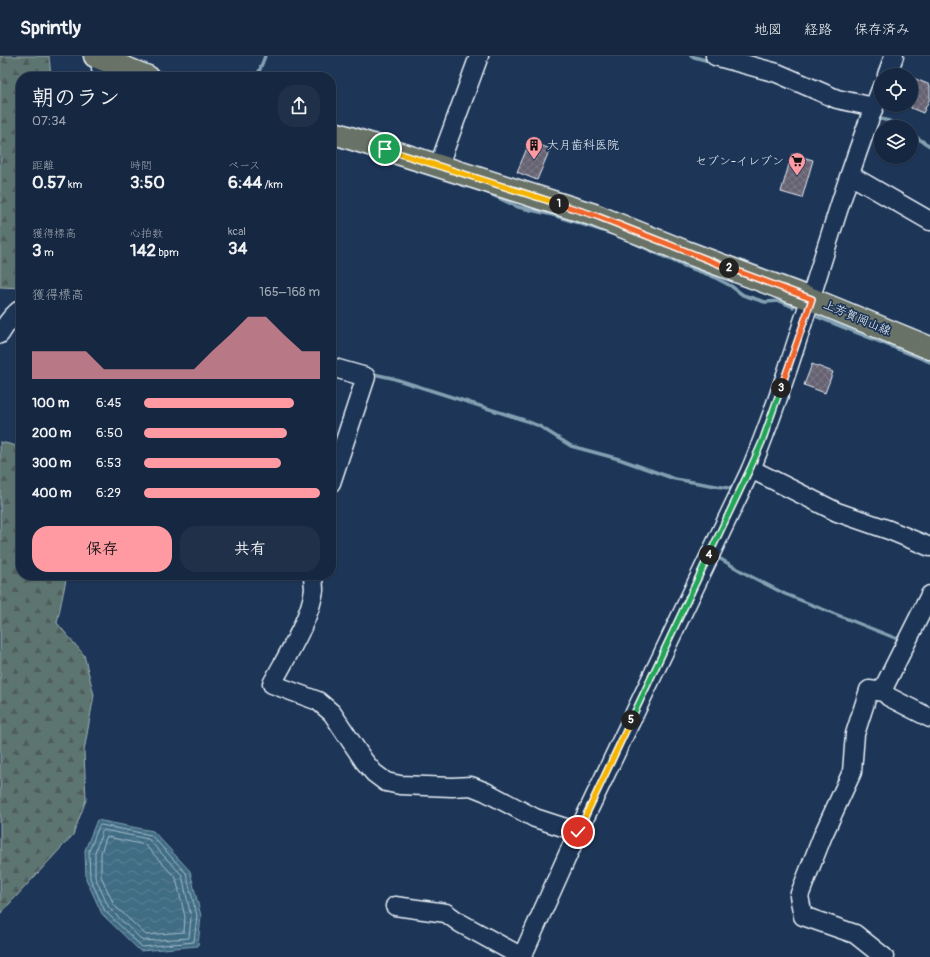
<!DOCTYPE html>
<html lang="ja">
<meta charset="utf-8">
<style>
:root{--surface:#162841;--page:#1f3048;--text:#f1f3f6;--muted:#9ea6b1;--line:#35445a;--accent:#ff9aa2}
body{margin:0;font-family:Pangolin,"Klee One",sans-serif;background:var(--page);color:var(--text);height:100vh;display:flex;flex-direction:column;font-size:15px;white-space:nowrap}
*{box-sizing:border-box;margin:0}
p{font-size:13px;color:var(--muted)}
.icon{flex:none;width:22px;height:22px;fill:none;stroke:currentColor;stroke-width:2;stroke-linecap:round;stroke-linejoin:round}
.map{position:relative;flex:1;overflow:hidden}
.sheet{position:absolute;left:16px;top:16px;width:320px;height:508px;display:flex;flex-direction:column;background:var(--surface);border-radius:16px;box-shadow:0 1px 3px #0004,0 0 0 1px var(--line)}
.sheet>*{flex:none}
.fabs{position:absolute;left:874px;top:12px;display:grid;gap:8px}
.fabs a{display:grid;place-items:center;width:44px;height:44px;border-radius:50%;background:var(--surface);box-shadow:0 1px 3px #0004,0 0 0 1px var(--line);font-size:20px}
.pin{position:absolute;display:grid;place-items:center;width:34px;height:34px;color:#fff;margin:-17px;border:2px solid #fff;border-radius:50%;box-shadow:0 1px 4px #0007}
.km{position:absolute;width:20px;height:20px;margin:-10px;border-radius:50%;background:#222;color:#fff;font-size:11px;line-height:20px;text-align:center}
.round{display:grid;place-items:center;flex:none;width:42px;height:42px;border-radius:16px;background:var(--page)}
.head{display:flex;align-items:center;justify-content:space-between;height:68px;padding:0 16px}
h1{font-size:22px;font-weight:700;line-height:30px}
.stats{display:grid;grid-template-columns:repeat(3,1fr);gap:6px;height:68px;padding:4px 16px}
.stats div{display:grid;align-content:center}
.stats b{font-size:17px;font-weight:700}
.stats small{font-size:11px;font-weight:400}
.stats p{font-size:11px}
.chart{height:112px;padding:8px 16px}
.chart p{display:flex;justify-content:space-between}
.chart svg{width:100%;height:72px;margin-top:4px;fill:var(--accent);opacity:.7}
.cta{display:flex;gap:8px;margin-top:auto;padding:8px 16px}
.cta a{flex:1;height:46px;border-radius:16px;background:var(--accent);color:#111;font-size:16px;font-weight:700;line-height:46px;text-align:center}
.cta a+a{background:var(--page);color:var(--text)}
ul{padding:0 16px;list-style:none;font-size:13px}
li{display:grid;grid-template-columns:64px 48px 1fr;align-items:center;height:30px}
li i{height:10px;border-radius:5px;background:var(--accent)}
header{display:flex;align-items:center;gap:24px;box-sizing:border-box;height:56px;padding:0 20px;background:var(--surface);border-bottom:1px solid var(--line)}
header strong{font-size:19px}
nav{display:flex;gap:22px;margin-inline-start:auto;font-size:14px}
.map>svg:first-child{display:block}
.forest{fill:url(#forest-firs);stroke:#a2b2b4}
.water{fill:url(#water-waves);stroke:#83a1b2}
.lines{fill:none;stroke-linecap:round;stroke-linejoin:round}
.shore{stroke:#a5bcca;stroke-width:1}
.stream{stroke:#83a1b2;stroke-width:3.5}
.building{fill:url(#building-cross-hatch);stroke:#e8f1f8}
.minor-casing{stroke:#e8f1f8;stroke-width:21}
.major-casing{stroke:#e8f1f8;stroke-width:25}
.minor{stroke:#1d3557;stroke-width:18}
.major{stroke:#697266;stroke-width:22}
.split-1-casing{stroke:#fff;stroke-width:8}
.split-2-casing{stroke:#fff;stroke-width:8}
.split-3-casing{stroke:#fff;stroke-width:8}
.split-4-casing{stroke:#fff;stroke-width:8}
.split-5-casing{stroke:#fff;stroke-width:8}
.split-6-casing{stroke:#fff;stroke-width:8}
.split-1{stroke:#f5b400;stroke-width:5}
.split-2{stroke:#f0652b;stroke-width:5}
.split-3{stroke:#f0652b;stroke-width:5}
.split-4{stroke:#22a559;stroke-width:5}
.split-5{stroke:#22a559;stroke-width:5}
.split-6{stroke:#f5b400;stroke-width:5}
.labels{text-anchor:middle;dominant-baseline:central;stroke-width:3.5;stroke-linejoin:round;paint-order:stroke}
.poi-label{font-size:12px;fill:#e8f1f8;stroke:#1d3557;text-anchor:start}
.street-label{font-size:12px;fill:#e8f1f8;stroke:#1d3557}
</style>
<header>
<strong>Sprintly</strong>
<nav><a>地図</a><a>経路</a><a>保存済み</a></nav>
</header>
<div class="map">
<svg width="930" height="901" viewBox="0 0 930 901">
<defs>
<pattern id="forest-firs" width="22" height="20" patternUnits="userSpaceOnUse"><rect width="22" height="20" fill="#5c7470"/><path d="M5 1l3.5 6h-7zM16 11l3.5 6h-7z" fill="#505c5b"/></pattern>
<pattern id="water-waves" width="16" height="10" patternUnits="userSpaceOnUse"><rect width="16" height="10" fill="#406c84"/><path d="M0 5q4-4 8 0t8 0" fill="none" stroke="#5c8196"/></pattern>
<pattern id="building-cross-hatch" width="8" height="8" patternUnits="userSpaceOnUse"><rect width="8" height="8" fill="#666272"/><path d="M0 0l8 8M0 8l8-8" fill="none" stroke="#7c7987"/></pattern>
</defs>
<rect width="100%" height="100%" fill="#1d3557"/>
<filter id="ink" filterUnits="userSpaceOnUse"><feTurbulence type="fractalNoise" baseFrequency=".025" numOctaves="2"/><feDisplacementMap in="SourceGraphic" scale="8" xChannelSelector="R" yChannelSelector="G"/><feConvolveMatrix kernelMatrix="1 2 1 2 8 2 1 2 1" color-interpolation-filters="sRGB"/></filter>
<g filter="url(#ink)">
<g class="forest">
<path d="M0,0h49l2,21h-30v211l-21,-1z"/>
<path d="M0,385l1,1 20,5v128h46l-10,48 27,32 10,40 -10,56 2,49 -13,35 -73,79z"/>
</g>
<path class="water" d="M97,764l56,11 37,40 11,45 -3,30 -58,5 -38,-37 -16,-35 -1,-29z"/>
<g class="lines">
<g class="shore">
<path d="M101,769l50,10 35,38 11,43 -3,26 -52,5 -37,-36 -15,-33 -1,-27 10,-25z"/>
<path d="M104,774l44,9 34,36 9,42 -2,21 -46,3 -34,-33 -14,-31v-25l7,-20z"/>
<path d="M108,781l37,8 31,33 9,39 -1,15 -38,3 -32,-30 -13,-29v-23l5,-15z"/>
</g>
<g class="stream">
<path d="M691,0l21,6"/>
<path d="M257,21l8,-21"/>
<path d="M881,63l8,2 10,6"/>
<path d="M911,78l19,12"/>
<path d="M488,137l30,14 35,8 60,19"/>
<path d="M632,186l50,23 28,10 21,11 12,9 22,7 15,-1 13,6"/>
<path d="M815,260l115,46"/>
<path d="M369,317l23,5 132,42 15,6 32,20 48,13 56,20 59,10"/>
<path d="M718,499l-1,2 33,19 35,18 115,46 -1,1"/>
</g>
</g>
<g class="building">
<path d="M911,21l19,8v13l-7,15 -12,-5z"/>
<path d="M530,85l20,8 -13,31 -20,-8z"/>
<path d="M792,98l21,6 -11,38 -21,-6z"/>
<path d="M812,308l21,8 -8,21 -21,-8z"/>
</g>
<g class="lines">
<g class="minor-casing">
<g id="minor">
<path d="M715,0l62,17 60,26 37,8"/>
<path d="M102,4l-1,9 5,8"/>
<path d="M887,19l7,-19"/>
<path d="M439,109l40,-109"/>
<path d="M850,119l80,46"/>
<path d="M0,278c6,-10 12,-19 21,-25"/>
<path d="M331,311l35,10 -35,106"/>
<path d="M751,413l86,43 52,18 41,17"/>
<path d="M313,519c0,5 1,11 1,15 -4,30 -28,67 -42,94l46,17 14,12 32,48 10,12 12,9 14,3 52,2 19,-1 15,6 49,26 43,14"/>
<path d="M930,539l-46,92v5l5,5 41,21"/>
<path d="M884,636l-15,-2 -14,44 -3,38 -29,63 -24,61 4,20 52,18 29,23"/>
<path d="M395,850l51,7 14,10 62,34"/>
<path d="M522,901l56,-125 173,-363c51,-124 80,-255 130,-380"/>
</g>
</g>
<g class="major-casing">
<g id="major">
<path d="M95,0l53,21"/>
<path d="M331,76l263,83 92,37 125,47 119,49"/>
</g>
</g>
<use href="#minor" class="minor"/>
<use href="#major" class="major"/>
</g>
</g>
<g class="lines" filter="url(#ink)">
<g class="split-1-casing">
<path id="split-1" d="M385,93l174,55"/>
</g>
<g class="split-2-casing">
<path id="split-2" d="M559,148l35,11 135,53"/>
</g>
<g class="split-3-casing">
<path id="split-3" d="M729,212l83,31 -31,89"/>
</g>
<g class="split-4-casing">
<path id="split-4" d="M709,499l41,-86 12,-27 19,-54"/>
</g>
<g class="split-5-casing">
<path id="split-5" d="M631,664l78,-165"/>
</g>
<g class="split-6-casing">
<path id="split-6" d="M578,776l53,-112"/>
</g>
<use href="#split-1" class="split-1"/>
<use href="#split-2" class="split-2"/>
<use href="#split-3" class="split-3"/>
<use href="#split-4" class="split-4"/>
<use href="#split-5" class="split-5"/>
<use href="#split-6" class="split-6"/>
</g>
<defs>
<g id="building-pin" transform="scale(0.9)"><path d="M0 17L-7.5 6A9.5 9.5 0 1 1 7.5 6Z" fill="#ff9aa2" stroke="#1d3557"/><path d="M-4-6H4V6H1V3H-1V6H-4ZM-2.5-4.3h1.7v1.8h-1.7ZM.8-4.3h1.7v1.8H.8ZM-2.5-1h1.7V.8h-1.7ZM.8-1h1.7V.8H.8Z" fill="#111"/></g>
<g id="supermarket-pin" transform="scale(0.9)"><path d="M0 17L-7.5 6A9.5 9.5 0 1 1 7.5 6Z" fill="#ff9aa2" stroke="#1d3557"/><path d="M-6-5.5h2.5l.6 2H6L4.5 2H-2.5L-4.4-4H-6ZM-1.5 3.2a1.3 1.3 0 1 0 .1 0ZM3 3.2a1.3 1.3 0 1 0 .1 0Z" fill="#111"/></g>
</defs>
<g fill-rule="evenodd">
<use href="#building-pin" x="534" y="89"/>
<use href="#supermarket-pin" x="797" y="105"/>
</g>
<g class="labels">
<g class="poi-label">
<text x="547" y="89">大月歯科医院</text>
<text x="784" y="105" text-anchor="end">セブン-イレブン</text>
</g>
<g class="street-label">
<text transform="translate(857 262) rotate(23)">上芳賀岡山線</text>
</g>
</g>
</svg>
<div class="fabs">
<a><svg class="icon" aria-label="locate" viewBox="0 0 24 24"><circle cx="12" cy="12" r="6"/><path d="M12 2v4M12 18v4M2 12h4M18 12h4"/></svg></a>
<a><svg class="icon" aria-label="layers" viewBox="0 0 24 24"><path d="M12 4l9 5-9 5-9-5zM3 14l9 5 9-5"/></svg></a>
</div>
<div class="pin" style="left:385px;top:93px;background:#1e9e55"><svg class="icon" aria-label="arrive" viewBox="0 0 24 24"><path d="M6 21V4h12l-3 4 3 4H6"/></svg></div>
<div class="pin" style="left:578px;top:776px;background:#d93025"><svg class="icon" aria-label="check" viewBox="0 0 24 24"><path d="M5 12l5 5 9-10"/></svg></div>
<b class="km" style="left:559px;top:148px">1</b>
<b class="km" style="left:729px;top:212px">2</b>
<b class="km" style="left:781px;top:332px">3</b>
<b class="km" style="left:709px;top:499px">4</b>
<b class="km" style="left:631px;top:664px">5</b>
<section class="sheet">
<div class="head"><div><h1>朝のラン</h1><p>07:34</p></div><a class="round"><svg class="icon" aria-label="share" viewBox="0 0 24 24"><path d="M12 15V3M7 8l5-5 5 5M5 13v7h14v-7"/></svg></a></div>
<div class="stats">
<div><p>距離</p><b>0.57<small> km</small></b></div>
<div><p>時間</p><b>3:50</b></div>
<div><p>ペース</p><b>6:44<small> /km</small></b></div>
</div>
<div class="stats">
<div><p>獲得標高</p><b>3<small> m</small></b></div>
<div><p>心拍数</p><b>142<small> bpm</small></b></div>
<div><p>kcal</p><b>34</b></div>
</div>
<div class="chart"><p><span>獲得標高</span>165–168 m</p>
<svg viewBox="0 0 160 44" preserveAspectRatio="none"><path d="M0 44V27L10 27L20 27L30 27L40 38L50 38L60 38L70 38L80 38L90 38L100 27L110 17L120 6L130 6L140 17L150 27L160 27V44z"/></svg>
</div>
<ul>
<li><b>100 m</b>6:45<i style="width:85%"></i></li>
<li><b>200 m</b>6:50<i style="width:81%"></i></li>
<li><b>300 m</b>6:53<i style="width:78%"></i></li>
<li><b>400 m</b>6:29<i style="width:100%"></i></li>
</ul>
<div class="cta"><a>保存</a><a>共有</a></div>
</section>
</div>
